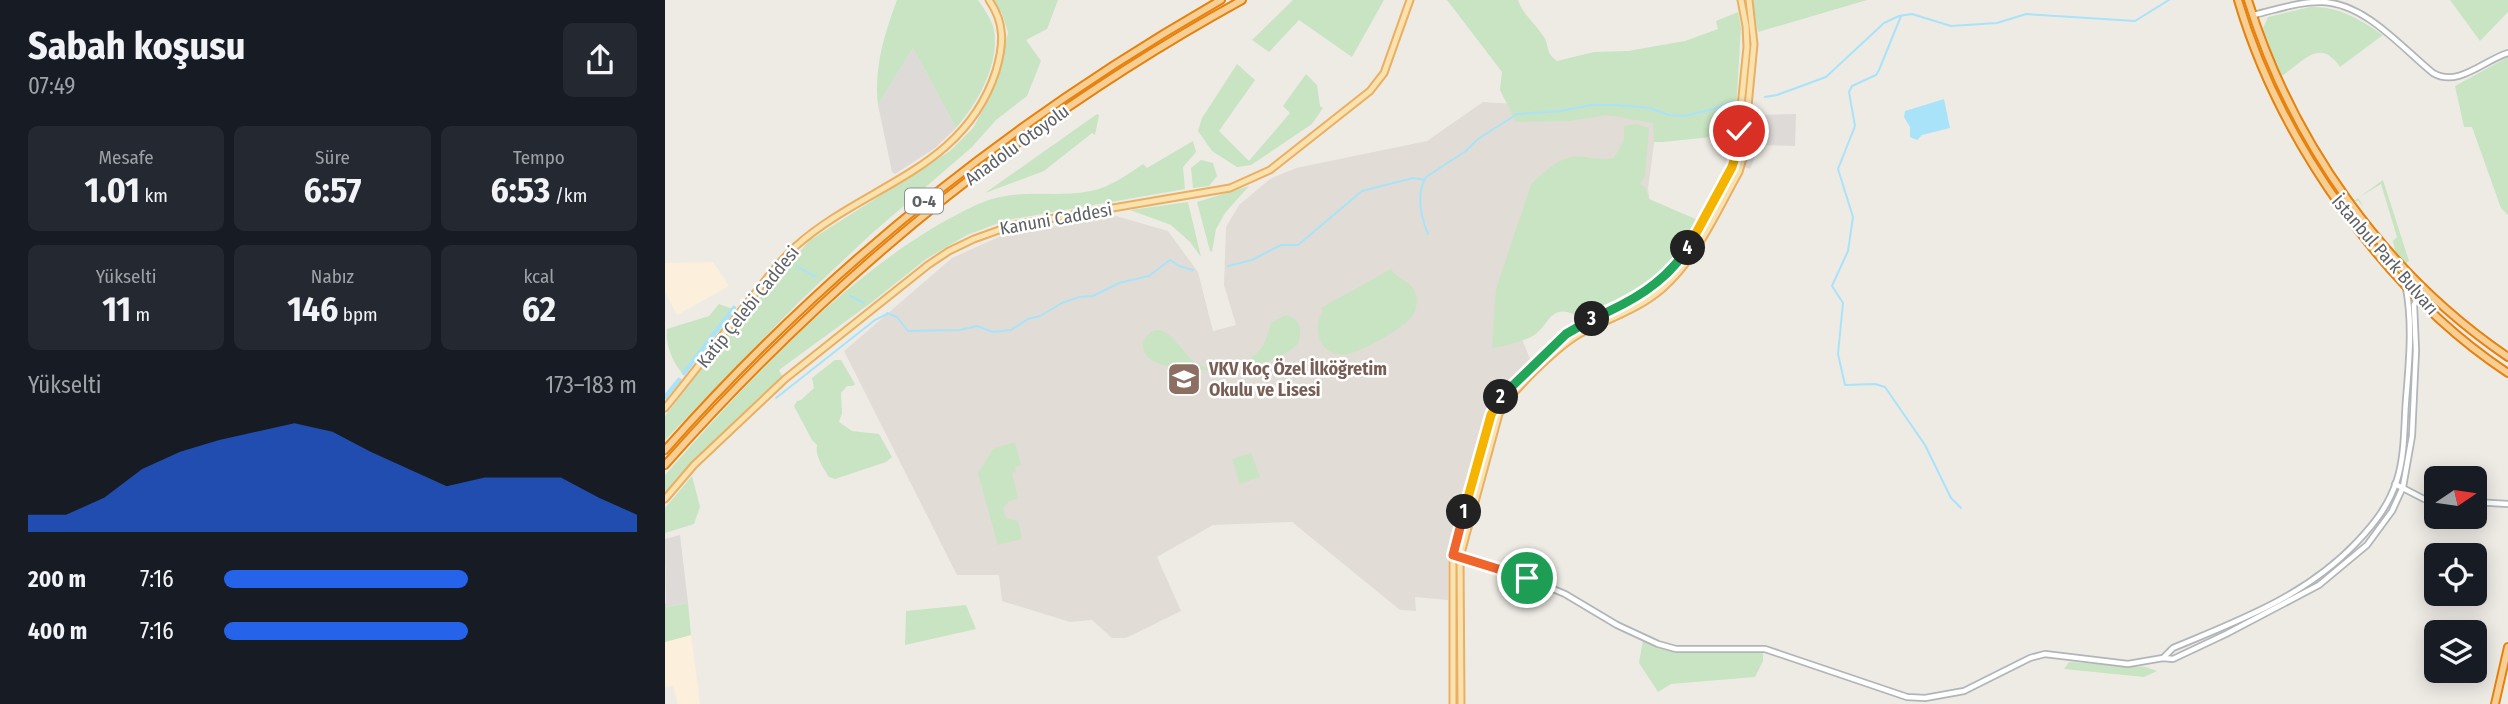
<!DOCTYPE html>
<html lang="tr">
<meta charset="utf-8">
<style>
:root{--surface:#171b24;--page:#242831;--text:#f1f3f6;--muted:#9ea1a6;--accent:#2563eb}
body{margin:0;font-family:"Fira Sans Condensed",sans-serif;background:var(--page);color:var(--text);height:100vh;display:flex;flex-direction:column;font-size:26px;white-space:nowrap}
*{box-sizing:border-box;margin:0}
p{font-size:23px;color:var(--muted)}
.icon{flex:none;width:38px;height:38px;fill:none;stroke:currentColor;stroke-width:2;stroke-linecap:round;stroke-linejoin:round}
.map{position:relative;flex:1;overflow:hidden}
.sheet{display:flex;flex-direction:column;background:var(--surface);width:665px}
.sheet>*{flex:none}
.needle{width:46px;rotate:77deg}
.buttons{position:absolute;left:1759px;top:466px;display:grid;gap:14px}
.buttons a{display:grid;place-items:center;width:63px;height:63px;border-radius:10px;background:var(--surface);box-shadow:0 4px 18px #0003;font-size:35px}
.pin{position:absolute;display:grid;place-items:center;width:60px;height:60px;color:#fff;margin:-30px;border:4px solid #fff;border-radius:50%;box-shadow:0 2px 7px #0007}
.km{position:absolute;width:35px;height:35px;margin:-18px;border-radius:50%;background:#222;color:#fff;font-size:19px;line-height:35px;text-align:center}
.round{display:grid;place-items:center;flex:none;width:74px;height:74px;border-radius:10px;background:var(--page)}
.overview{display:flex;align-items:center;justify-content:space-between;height:119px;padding:0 28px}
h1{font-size:38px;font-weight:700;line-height:52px}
.stats{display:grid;grid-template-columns:repeat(3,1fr);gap:10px;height:119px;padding:7px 28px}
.stats div{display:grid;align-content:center;border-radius:10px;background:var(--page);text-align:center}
.stats b{font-size:35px;font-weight:700}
.stats small{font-size:19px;font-weight:400}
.stats p{font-size:19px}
.chart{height:196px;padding:14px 28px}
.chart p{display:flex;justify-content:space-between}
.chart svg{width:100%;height:126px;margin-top:7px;fill:var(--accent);opacity:.7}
ul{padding:0 28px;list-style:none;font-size:23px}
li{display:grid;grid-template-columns:112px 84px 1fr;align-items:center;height:52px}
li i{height:18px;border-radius:9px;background:var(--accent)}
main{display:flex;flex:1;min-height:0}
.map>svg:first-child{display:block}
.commercial{fill:#fcf0dd}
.industrial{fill:#dddad7}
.education{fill:#e1dcd6}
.green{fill:#c8e4c3}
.water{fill:#a9e3fa}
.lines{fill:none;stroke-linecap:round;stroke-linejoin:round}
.stream{stroke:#a9e3fa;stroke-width:2}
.canal{stroke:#a9e3fa;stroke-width:4.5}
.secondary-casing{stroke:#b1b5b9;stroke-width:8}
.primary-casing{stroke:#e9af63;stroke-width:9}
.highway-casing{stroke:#e6810e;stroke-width:10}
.secondary{stroke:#fff;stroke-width:4.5}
.primary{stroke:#fae2ae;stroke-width:5}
.highway{stroke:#f7cf94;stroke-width:6}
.split-1-casing{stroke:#fff;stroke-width:14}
.split-2-casing{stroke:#fff;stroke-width:14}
.split-3-casing{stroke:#fff;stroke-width:14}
.split-4-casing{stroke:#fff;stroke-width:14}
.split-5-casing{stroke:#fff;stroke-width:14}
.split-1{stroke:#f0652b;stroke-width:9}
.split-2{stroke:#f5b400;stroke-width:9}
.split-3{stroke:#22a559;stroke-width:9}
.split-4{stroke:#22a559;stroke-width:9}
.split-5{stroke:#f5b400;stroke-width:9}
.labels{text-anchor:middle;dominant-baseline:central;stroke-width:5;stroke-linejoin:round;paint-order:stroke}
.shield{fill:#fff;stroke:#8e9093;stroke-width:2}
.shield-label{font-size:16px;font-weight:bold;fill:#5d6165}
.street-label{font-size:18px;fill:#5d6165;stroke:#fff}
.education-label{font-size:18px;font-weight:bold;fill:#785e54;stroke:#fff;text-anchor:start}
</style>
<main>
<section class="sheet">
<div class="overview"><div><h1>Sabah koşusu</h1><p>07:49</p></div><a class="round"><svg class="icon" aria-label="share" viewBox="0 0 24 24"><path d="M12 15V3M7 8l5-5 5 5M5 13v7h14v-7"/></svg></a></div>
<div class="stats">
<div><p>Mesafe</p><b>1.01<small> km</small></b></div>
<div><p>Süre</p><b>6:57</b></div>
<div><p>Tempo</p><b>6:53<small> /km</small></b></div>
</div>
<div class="stats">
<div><p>Yükselti</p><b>11<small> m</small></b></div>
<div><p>Nabız</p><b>146<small> bpm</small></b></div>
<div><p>kcal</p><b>62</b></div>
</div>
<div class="chart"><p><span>Yükselti</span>173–183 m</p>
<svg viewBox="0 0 160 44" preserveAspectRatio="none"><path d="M0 44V38L10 38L20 32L30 22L40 16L50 12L60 9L70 6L80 9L90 16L100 22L110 28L120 25L130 25L140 25L150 32L160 38V44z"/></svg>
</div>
<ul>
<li><b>200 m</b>7:16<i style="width:59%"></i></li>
<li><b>400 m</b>7:16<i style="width:59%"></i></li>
</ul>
</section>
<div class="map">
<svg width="1843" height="704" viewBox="0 0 1843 704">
<rect width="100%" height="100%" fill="#eeebe5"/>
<g class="commercial">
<path d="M48,262l16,24 -52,29 -12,-23v-29z"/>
<path d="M26,635l9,69h-22l-5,-18 -8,1v-45z"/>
</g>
<g class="industrial">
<path d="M248,48l43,80 -21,20 -40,26 -3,-2 -14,-67z"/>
<path d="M1131,114l-1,32 -35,-1 -10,24 -5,-2 9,-52z"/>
<path d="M15,535l8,68 -22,4 -1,-68z"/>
</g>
<path class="education" d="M818,102l175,11 -10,76 12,83 -111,39 -27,28 8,20 -40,40 -6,19 -36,135v47l-33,-3 1,14 -16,-1 -108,-88 -79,3 -56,32 24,54 -55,27h-14l-20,-18 -22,2 -68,-21 -3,-26h-42l-113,-224 108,-93 51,-23 113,-19 52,15 30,41 15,59 23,-6 -12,-40 2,-58 13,-22 31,-26 26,-11 131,-27z"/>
<g class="green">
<path d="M232,0h81c6,9 14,20 16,30 6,34 -17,74 -38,98l-43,-80 -35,57c-4,-37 6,-70 19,-105z"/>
<path d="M328,0h65l-11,29 -21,11 15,21 -14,35 -31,24 -24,27 -102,88 -71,67 -134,138v-24l71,-91 73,-84 141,-90 23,-23 16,-29 12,-34 7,-33 -6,-18z"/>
<path d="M628,0h91l-32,57 -53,-37 -30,32 -17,-12z"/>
<path d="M782,0h71c5,15 18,24 26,37 6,11 1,15 13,24l37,-9 34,-1 57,-10 33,-12 -2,-8 22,-9 3,15 -5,84 -15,25 -58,6h-9l-1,-19 -46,-8 -37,6 -54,1 -16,-32 2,-18z"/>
<path d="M1079,0h3l5,50 -10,99 -7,24 -40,72 -23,31 -32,26 -57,25 57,-27 33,-28 14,-18 46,-83 7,-22 9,-104z"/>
<path d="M1087,0h115l-109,32z"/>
<path d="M1785,0h58v12l-28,29z"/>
<path d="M1645,7c28,-1 50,12 73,28l-43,32c-20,-29 -35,-7 -58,9l-10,-20 -9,-28 5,-11z"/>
<path d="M1843,57v158l-7,-7 -29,-81h-8l-9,-41z"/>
<path d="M572,64l18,16 -36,51 30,30 41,-48 -7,-7 23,-32 11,11 3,21 3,2 -11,16 -61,41 -14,2 -25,-16 -14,-20 4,-13z"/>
<path d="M432,114l2,1 -4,20 -3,-2 -48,38 -59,22z"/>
<path d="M971,124l13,4 -4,47 -5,9 5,3 4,12 49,21c-11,17 -20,35 -34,50 -17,17 -63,37 -87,46 -28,-15 -27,11 -46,21 -12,5 -26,9 -39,11l4,-59 35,-104c5,-7 11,-11 17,-16 31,-23 35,-6 66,-11l10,-18v-14z"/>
<path d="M528,141l3,11 -13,15 2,22 -178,31 -40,15 -41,24 -54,43 -93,68 3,6 -103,100 -14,17v-18c86,-97 193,-215 311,-270 41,-19 74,-6 115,-14 19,-4 36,-16 52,-27l4,4z"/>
<path d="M536,160l12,3 4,13 -8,10 -16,2 -2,-20z"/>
<path d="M1718,180l26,81 -4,3 -9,-10 -3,-13 4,-4 -16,-53 -23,14 6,9 -6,-6h-4z"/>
<path d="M584,186l-24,27 -9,16 -4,23 -2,-1 -13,-49z"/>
<path d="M523,202l13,55 -11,-15 -19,-17 -41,-15z"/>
<path d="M726,269c6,11 21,11 25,26 2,8 0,18 -7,25 -8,9 -48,32 -61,34 -26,5 -38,-24 -25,-43l-2,-3z"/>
<path d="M54,304l17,6 -52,65c-11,-11 -19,-31 -17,-46l42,-13z"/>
<path d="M621,315c15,3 16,16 12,29 -15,14 -38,21 -58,24 -19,4 -96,6 -97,-21 0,-4 0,-7 3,-10 19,-24 38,22 53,28 19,8 46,1 59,-13 8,-8 10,-19 13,-29z"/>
<path d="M170,360h6l14,24 -2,2h-6l-6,7 1,20 -3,9 13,9 27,3 13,23 -6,5 -51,17 -6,-2c-6,-9 -14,-21 -12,-32l-5,-5 -18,-34 3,-5 4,-1 13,-12 -2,-10z"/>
<path d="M350,442l6,23 -6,2 1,5 -4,1 6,25 -10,4 -5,7 3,9 12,3 4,18 -24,6 -20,-71 15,-25z"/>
<path d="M586,453l9,24 -20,7 -8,-25z"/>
<path d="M27,476l8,31 -6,17 -29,9v-25z"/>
<path d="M0,602l2,5 21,-4 3,32 -26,7z"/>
<path d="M301,605l10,24 -71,16 1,-34z"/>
<path d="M978,640l32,11 88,1v9l-8,16 -84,7 -13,8 -19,-29z"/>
<path d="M1404,662l77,5 11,4 -13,6 -80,-8z"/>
</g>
<path class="water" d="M1279,99l6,29 -28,7 -5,5 -7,-3v-10l-6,-10 1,-6z"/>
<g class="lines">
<g class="stream">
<path d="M1236,16l-22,54 -3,5 -24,11 -3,6 6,34 -17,43 15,48 -5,34 -16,35 11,17 -5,51 7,31 30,-1 10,3 40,58 26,53 10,10"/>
<path d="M1100,97l12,-2 49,-18 58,-54 15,-7 13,-2 39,12 46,-3 29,-9 109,7 34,-21"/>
<path d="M763,234c-7,-17 -12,-40 -2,-57l40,-26 12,-12 39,-25 44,-3 30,-6h26l33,3 19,7 16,1 32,-8 16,-7"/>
<path d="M132,266l19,11"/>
<path d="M563,266l24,-6 29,-15h17l64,-54 51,-13 12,2"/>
<path d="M185,296l14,7"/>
<path d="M222,313l10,4 11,14 52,-1 17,-4 16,6 18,-2 17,-11 12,-3 22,-13 17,-6 14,-1 26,-13 30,-7 21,-16 9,6 14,4"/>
<path d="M111,398l99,-78 12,-6"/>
</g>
<g class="canal">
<path d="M19,373l50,-65"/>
<path d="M0,397l14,-17"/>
</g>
<g class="secondary-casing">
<g id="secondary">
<path d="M1588,15c23,-5 47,-14 70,-13 43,2 79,46 110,71 25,15 51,-13 75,-20"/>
<path d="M1730,484l29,15 12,1"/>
<path d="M1810,502l33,2"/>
<path d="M788,555l74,23 38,16 52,31 41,19 18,5h89l142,48 18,1 39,-7 66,-33 15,-4 83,10 35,-6 10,1 53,-25 93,-49 48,-40 25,-34 11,-24 9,-51 4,-86 -2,-45 2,-4 6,2"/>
<path d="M1499,657l9,-9c67,-28 133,-52 184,-106 18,-19 32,-37 40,-62 8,-25 7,-54 9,-80 3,-36 7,-76 0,-112"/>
</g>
</g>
<g class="primary-casing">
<g id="primary">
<path d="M0,408c27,-33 53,-67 79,-101 17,-20 32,-43 52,-61 70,-62 168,-76 200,-175 8,-27 9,-48 -7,-71"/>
<path d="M0,499l29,-34 91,-86 143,-114 21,-14 25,-12 39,-14 217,-37 40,-18 100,-79 14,-18 26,-73"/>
<path d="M788,704v-149l40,-145 11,-16 62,-60 79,-41 25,-22 19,-25 47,-89 11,-110 -1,-21 -5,-26"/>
<path d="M796,704l-1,-147 39,-143c11,-22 62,-71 84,-82 27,-14 56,-23 80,-44 34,-30 54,-77 76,-116l4,-14 11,-114 -5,-44"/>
</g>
</g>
<g class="highway-casing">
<g id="highway">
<path d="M1573,0c41,140 147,292 270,373"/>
<path d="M1583,0c44,142 136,273 260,357"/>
<path d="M0,450c161,-182 346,-330 556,-450"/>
<path d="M0,465c165,-186 359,-345 577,-465"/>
<path d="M1830,704l13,-57"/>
</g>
</g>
<use href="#secondary" class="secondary"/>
<use href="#primary" class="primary"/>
<use href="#highway" class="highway"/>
</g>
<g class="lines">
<g class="split-1-casing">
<path id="split-1" d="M799,512l-11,43 74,23"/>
</g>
<g class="split-2-casing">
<path id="split-2" d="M799,512l27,-97 10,-18"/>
</g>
<g class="split-3-casing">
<path id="split-3" d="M836,397l65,-63 26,-15"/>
</g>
<g class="split-4-casing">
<path id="split-4" d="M927,319c39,-17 72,-35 96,-71"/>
</g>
<g class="split-5-casing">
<path id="split-5" d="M1023,248l44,-81 5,-16 2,-20"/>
</g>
<use href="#split-1" class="split-1"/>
<use href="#split-2" class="split-2"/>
<use href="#split-3" class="split-3"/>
<use href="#split-4" class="split-4"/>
<use href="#split-5" class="split-5"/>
</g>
<defs>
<g id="school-square" transform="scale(1.75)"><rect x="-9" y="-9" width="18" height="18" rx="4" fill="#8d6e63" stroke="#fff"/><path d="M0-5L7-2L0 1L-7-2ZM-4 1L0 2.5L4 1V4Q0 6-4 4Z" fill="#fff"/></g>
</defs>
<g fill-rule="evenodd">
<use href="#school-square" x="519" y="379"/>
</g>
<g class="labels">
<rect class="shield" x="240" y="188.5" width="38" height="25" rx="5"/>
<g class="shield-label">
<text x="259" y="201">O-4</text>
</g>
<g class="street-label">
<text transform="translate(352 145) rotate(-36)">Anadolu Otoyolu</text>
<text transform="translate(391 219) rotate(-10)">Kanuni Caddesi</text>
<text transform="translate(1720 255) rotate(49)">İstanbul Park Bulvarı</text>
<text transform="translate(83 307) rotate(-51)">Katip Çelebi Caddesi</text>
</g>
<g class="education-label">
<text x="544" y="369">VKV Koç Özel İlköğretim<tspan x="544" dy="21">Okulu ve Lisesi</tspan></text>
</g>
</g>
</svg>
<div class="buttons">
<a><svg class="needle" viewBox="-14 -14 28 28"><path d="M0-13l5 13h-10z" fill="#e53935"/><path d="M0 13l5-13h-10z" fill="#9ea1a6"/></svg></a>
<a><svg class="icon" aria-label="locate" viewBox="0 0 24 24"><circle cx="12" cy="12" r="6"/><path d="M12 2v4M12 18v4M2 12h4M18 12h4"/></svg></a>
<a><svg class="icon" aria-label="layers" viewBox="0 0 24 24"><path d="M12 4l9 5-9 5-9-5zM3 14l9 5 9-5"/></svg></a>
</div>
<div class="pin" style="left:862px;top:578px;background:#1e9e55"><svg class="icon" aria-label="arrive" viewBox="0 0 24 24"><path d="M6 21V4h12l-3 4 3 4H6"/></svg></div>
<div class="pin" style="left:1074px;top:131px;background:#d93025"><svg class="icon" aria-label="check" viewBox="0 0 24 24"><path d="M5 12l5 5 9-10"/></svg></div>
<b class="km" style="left:799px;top:512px">1</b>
<b class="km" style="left:836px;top:397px">2</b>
<b class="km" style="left:927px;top:319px">3</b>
<b class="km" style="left:1023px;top:248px">4</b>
</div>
</main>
